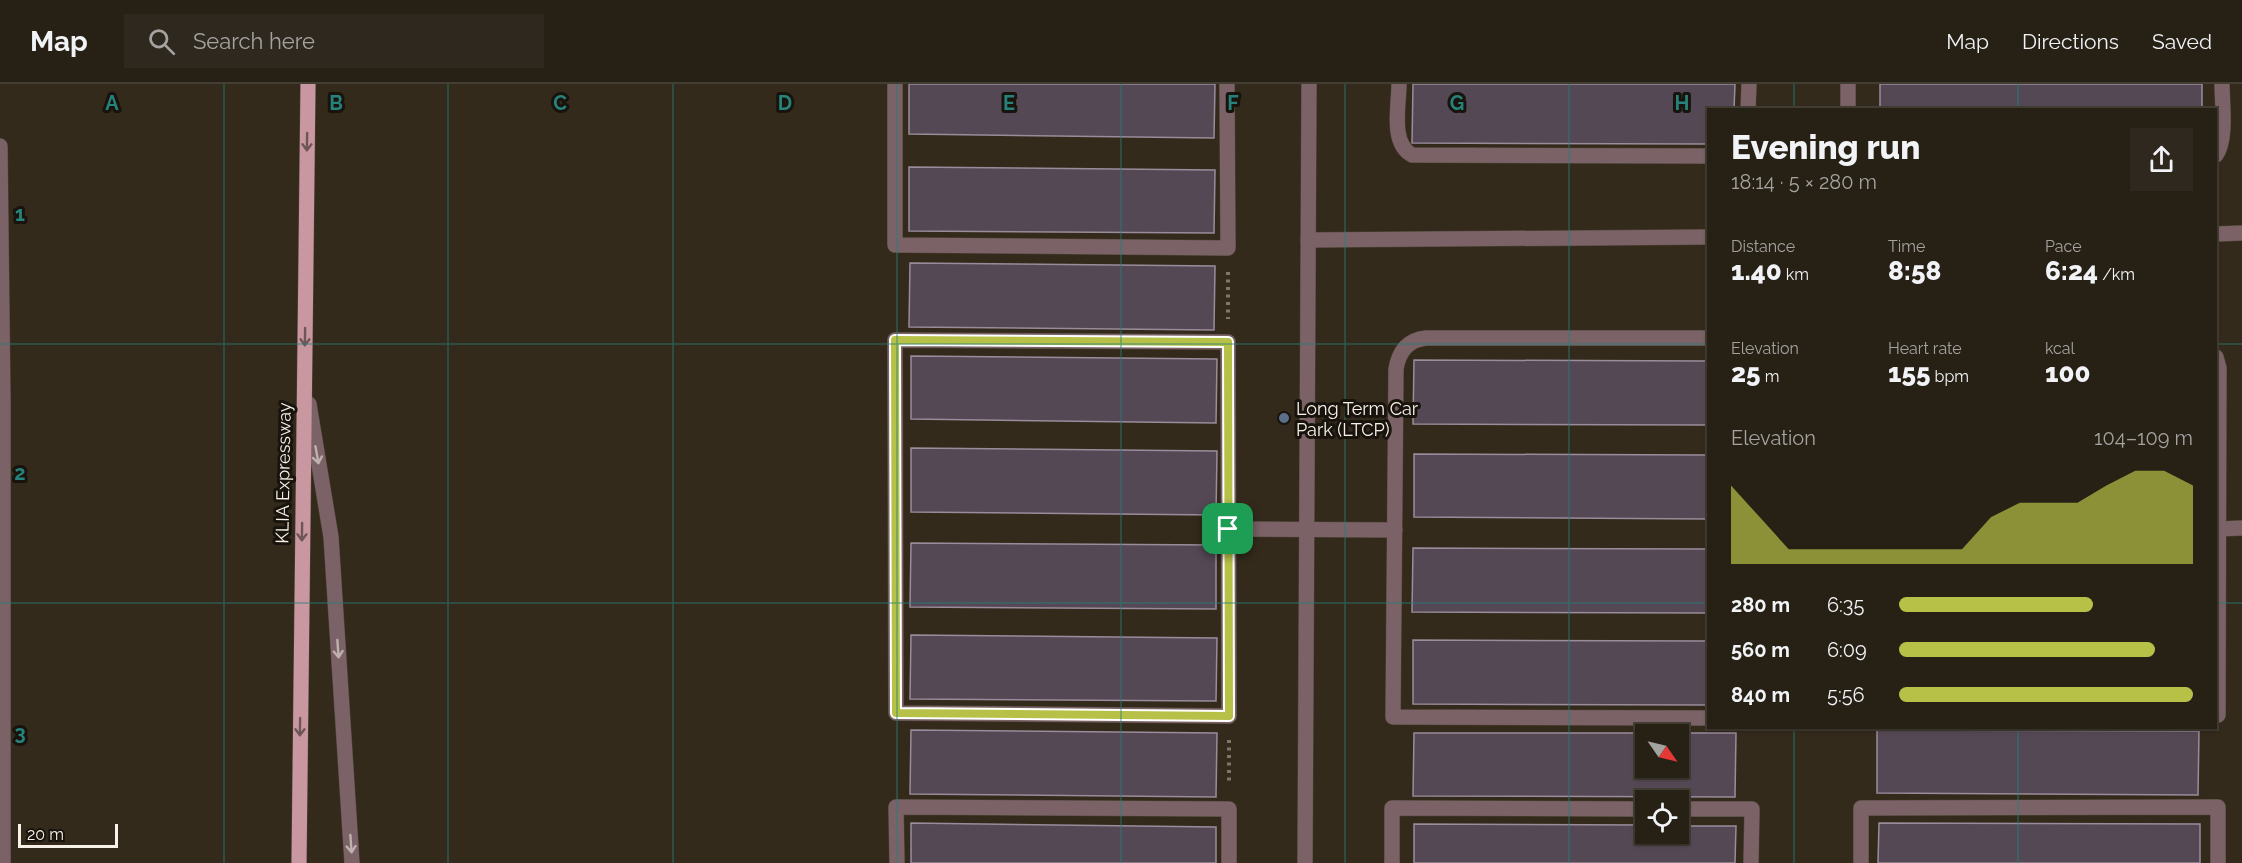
<!DOCTYPE html>
<meta charset="utf-8">
<style>
:root{--surface:#272015;--page:#2f281e;--text:#f1f3f6;--muted:#a4a3a0;--line:#433e34;--accent:#b7c148}
body{margin:0;font-family:Raleway,sans-serif;background:var(--page);color:var(--text);height:100vh;display:flex;flex-direction:column;font-size:22px;white-space:nowrap}
*{box-sizing:border-box;margin:0}
p{font-size:20px;color:var(--muted)}
.icon{flex:none;width:33px;height:33px;fill:none;stroke:currentColor;stroke-width:2;stroke-linecap:round;stroke-linejoin:round}
.map{position:relative;flex:1;overflow:hidden}
.side{position:absolute;left:1707px;top:24px;width:510px;height:621px;display:flex;flex-direction:column;background:var(--surface);border-radius:0px;box-shadow:0 2px 4px #0004,0 0 0 2px var(--line)}
.side>*{flex:none}
.needle{width:39px;rotate:124deg}
.buttons{position:absolute;left:1635px;top:640px;display:grid;gap:12px}
.buttons a{display:grid;place-items:center;width:54px;height:54px;border-radius:0px;background:var(--surface);box-shadow:0 2px 4px #0004,0 0 0 2px var(--line);font-size:30px}
.scale{position:absolute;left:18px;bottom:15px;width:100px;box-sizing:border-box;padding-left:6px;border:3px solid #f8f1e8;border-top:0;font-size:16px;line-height:21px;white-space:nowrap;color:#f8f1e8;-webkit-text-stroke:4px #18130d;paint-order:stroke}
.pin{position:absolute;display:grid;place-items:center;width:51px;height:51px;color:#fff;margin:-26px;border-radius:12px;box-shadow:0 3px 9px #0006}
.round{display:grid;place-items:center;flex:none;width:63px;height:63px;border-radius:0px;background:var(--page)}
.head{display:flex;align-items:center;justify-content:space-between;height:102px;padding:0 24px}
h1{font-size:33px;font-weight:800;line-height:45px}
.figures{display:grid;grid-template-columns:repeat(3,1fr);gap:9px;height:102px;padding:6px 24px}
.figures div{display:grid;align-content:center}
.figures b{font-size:26px;font-weight:800}
.figures small{font-size:16px;font-weight:400}
.figures p{font-size:16px}
.chart{height:168px;padding:12px 24px}
.chart p{display:flex;justify-content:space-between}
.chart svg{width:100%;height:108px;margin-top:6px;fill:var(--accent);opacity:.7}
ul{padding:0 24px;list-style:none;font-size:20px}
li{display:grid;grid-template-columns:96px 72px 1fr;align-items:center;height:45px}
li i{height:15px;border-radius:8px;background:var(--accent)}
header{display:flex;align-items:center;gap:36px;box-sizing:border-box;height:84px;padding:0 30px;background:var(--surface);border-bottom:2px solid var(--line)}
header strong{font-size:28px}
nav{display:flex;gap:33px;margin-inline-start:auto;font-size:21px}
.search{width:420px;height:54px;background:var(--page);display:flex;align-items:center;gap:15px;box-sizing:border-box;padding:0 21px;border-radius:0px;color:var(--muted);font-size:22px}
.map>svg:first-child{display:block}
.building{fill:#544855;stroke:#9a8c9b;stroke-width:1.5;fill-rule:evenodd}
.lines{fill:none;stroke-linecap:round;stroke-linejoin:round}
.minor-casing{stroke:#4f4639;stroke-width:16}
.major-casing{stroke:#4f4639;stroke-width:16}
.path{stroke:#7f766a;stroke-width:4;stroke-dasharray:3 4.5;stroke-linecap:butt}
.minor{stroke:#7a6266;stroke-width:15}
.major{stroke:#c8979f;stroke-width:15}
.oneway{stroke:#705556}
.oneway2{stroke:#bfb1ae}
.route-casing{stroke:#fff;stroke-width:12}
.route{stroke:#b7c148;stroke-width:8}
.grid{fill:none;stroke:#26827a;stroke-width:1.5;stroke-opacity:0.55}
.service-dot{fill:#5c6f8a;stroke:#18130d;stroke-width:2}
.labels{text-anchor:middle;dominant-baseline:central;stroke-width:6;stroke-linejoin:round;paint-order:stroke}
.poi-label{font-size:18px;fill:#f8f1e8;stroke:#18130d;text-anchor:start}
.street-label{font-size:18px;fill:#f8f1e8;stroke:#18130d}
.grid-label{font-size:20px;text-anchor:middle;font-weight:bold;fill:#26827a;stroke:#18130d;stroke-width:6;stroke-linejoin:round;paint-order:stroke}
</style>
<header>
<strong>Map</strong>
<div class="search"><svg class="icon" aria-label="search" viewBox="0 0 24 24"><circle cx="10" cy="10" r="6"/><path d="M15 15l6 6"/></svg>Search here</div>
<nav><a>Map</a><a>Directions</a><a>Saved</a></nav>
</header>
<div class="map">
<svg width="2242" height="779" viewBox="0 0 2242 779">
<rect width="100%" height="100%" fill="#342a1c"/>
<g class="building">
<path d="M909,0h306l-1,54 -305,-4z"/>
<path d="M1413,0h322l-1,26h-26v34l-296,-1z"/>
<rect x="1880" y="0" width="322" height="26"/>
<path d="M909,83l306,3 -1,63 -305,-2z"/>
<path d="M910,179l305,3 -1,64 -305,-3z"/>
<path d="M911,272l306,3 -1,64 -305,-4z"/>
<path d="M1414,276l294,1v64l-295,-1z"/>
<path d="M911,364l306,3 -1,64 -305,-3z"/>
<path d="M1414,370l294,1v64l-294,-2z"/>
<path d="M911,459l305,2v64l-306,-2z"/>
<path d="M1413,464l295,1v64l-296,-1z"/>
<path d="M911,551l306,3 -1,63 -306,-2z"/>
<path d="M1413,556l295,1v64l-295,-1z"/>
<path d="M911,646l306,3 -1,64 -306,-3z"/>
<path d="M1877,646l322,1 -1,64 -321,-2z"/>
<path d="M1414,649h322l-1,64 -322,-1zM1646,651h32v33h-32z"/>
<path d="M911,739l305,4v36h-305z"/>
<path d="M1879,739l321,1v39h-322z"/>
<path d="M1414,740l232,1v9h32v-8h58l-1,37h-321z"/>
</g>
<g class="lines">
<g class="minor-casing">
<g id="minor">
<path d="M895,0v161l333,3 -1,-164"/>
<path d="M1399,0c0,22 -9,59 13,71l296,1"/>
<path d="M1848,0v26"/>
<path d="M1748,26l1,-26"/>
<path d="M0,62l3,256v461"/>
<path d="M2216,71c11,-15 6,-52 6,-71"/>
<path d="M2216,150l26,-1"/>
<path d="M1308,156l400,-3"/>
<path d="M1708,254h-282c-18,2 -27,13 -30,31l-3,348 315,1"/>
<path d="M895,256l333,2 1,374 -333,-3z"/>
<path d="M2216,273l3,11 -1,347h-2"/>
<path d="M309,320l22,133 21,326"/>
<path d="M1228,445l167,1"/>
<path d="M2218,445l24,-1"/>
<path d="M1678,725h74l-1,54"/>
<path d="M897,779l-1,-56 333,2v54"/>
<path d="M1305,779l4,-779"/>
<path d="M1392,779v-55l254,1"/>
<path d="M1861,779v-55l357,-1v56"/>
</g>
</g>
<g class="major-casing">
<path id="major" d="M299,779l9,-779"/>
</g>
<g class="path">
<path d="M1228,188v47"/>
<path d="M1229,656v44"/>
</g>
<use href="#minor" class="minor"/>
<use href="#major" class="major"/>
</g>
<defs><path id="oneway-shaft" d="M-6 0H5M1.5-3L5.5 0L1.5 3" fill="none" stroke-width="1.6" stroke-linecap="round" stroke-linejoin="round" transform="scale(1.5)"/></defs>
<g class="oneway">
<use href="#oneway-shaft" transform="translate(307 58) rotate(91)"/>
<use href="#oneway-shaft" transform="translate(305 253) rotate(91)"/>
<use href="#oneway-shaft" transform="translate(302 448) rotate(91)"/>
<use href="#oneway-shaft" transform="translate(300 643) rotate(91)"/>
</g>
<g class="oneway2">
<use href="#oneway-shaft" transform="translate(317 371) rotate(80)"/>
<use href="#oneway-shaft" transform="translate(338 565) rotate(86)"/>
<use href="#oneway-shaft" transform="translate(351 760) rotate(86)"/>
</g>
<g class="lines">
<g class="route-casing">
<path id="route" d="M895,256l333,2 1,374 -333,-3z"/>
</g>
<use href="#route" class="route"/>
</g>
<path class="grid" d="M224,0v779M448,0v779M673,0v779M897,0v779M1121,0v779M1345,0v779M1569,0v779M1794,0v26M2018,0v26M0,260h1708M2216,260h26M0,519h1708M2216,519h26M1794,644v135M2018,644v135"/>
<circle class="service-dot" cx="1284" cy="334" r="6"/>
<g class="labels">
<g class="poi-label">
<text x="1296" y="324">Long Term Car<tspan x="1296" dy="21">Park (LTCP)</tspan></text>
</g>
<g class="street-label">
<text transform="translate(283 389) rotate(-89)">KLIA Expressway</text>
</g>
</g>
<g class="grid-label">
<text x="112" y="26">A</text>
<text x="336" y="26">B</text>
<text x="560" y="26">C</text>
<text x="785" y="26">D</text>
<text x="1009" y="26">E</text>
<text x="1233" y="26">F</text>
<text x="1457" y="26">G</text>
<text x="1682" y="26">H</text>
<text x="20" y="137">1</text>
<text x="20" y="396">2</text>
<text x="20" y="656">3</text>
</g>
</svg>
<div class="buttons">
<a><svg class="needle" viewBox="-14 -14 28 28"><path d="M0-13l5 13h-10z" fill="#e53935"/><path d="M0 13l5-13h-10z" fill="#a4a3a0"/></svg></a>
<a><svg class="icon" aria-label="locate" viewBox="0 0 24 24"><circle cx="12" cy="12" r="6"/><path d="M12 2v4M12 18v4M2 12h4M18 12h4"/></svg></a>
</div>
<div class="scale">20 m</div>
<div class="pin" style="left:1228px;top:445px;background:#1e9e55"><svg class="icon" aria-label="arrive" viewBox="0 0 24 24"><path d="M6 21V4h12l-3 4 3 4H6"/></svg></div>
<section class="side">
<div class="head"><div><h1>Evening run</h1><p>18:14 · 5 × 280 m</p></div><a class="round"><svg class="icon" aria-label="share" viewBox="0 0 24 24"><path d="M12 15V3M7 8l5-5 5 5M5 13v7h14v-7"/></svg></a></div>
<div class="figures">
<div><p>Distance</p><b>1.40<small> km</small></b></div>
<div><p>Time</p><b>8:58</b></div>
<div><p>Pace</p><b>6:24<small> /km</small></b></div>
</div>
<div class="figures">
<div><p>Elevation</p><b>25<small> m</small></b></div>
<div><p>Heart rate</p><b>155<small> bpm</small></b></div>
<div><p>kcal</p><b>100</b></div>
</div>
<div class="chart"><p><span>Elevation</span>104–109 m</p>
<svg viewBox="0 0 160 44" preserveAspectRatio="none"><path d="M0 44V12L10 25L20 38L30 38L40 38L50 38L60 38L70 38L80 38L90 25L100 19L110 19L120 19L130 12L140 6L150 6L160 12V44z"/></svg>
</div>
<ul>
<li><b>280 m</b>6:35<i style="width:66%"></i></li>
<li><b>560 m</b>6:09<i style="width:87%"></i></li>
<li><b>840 m</b>5:56<i style="width:100%"></i></li>
</ul>
</section>
</div>
